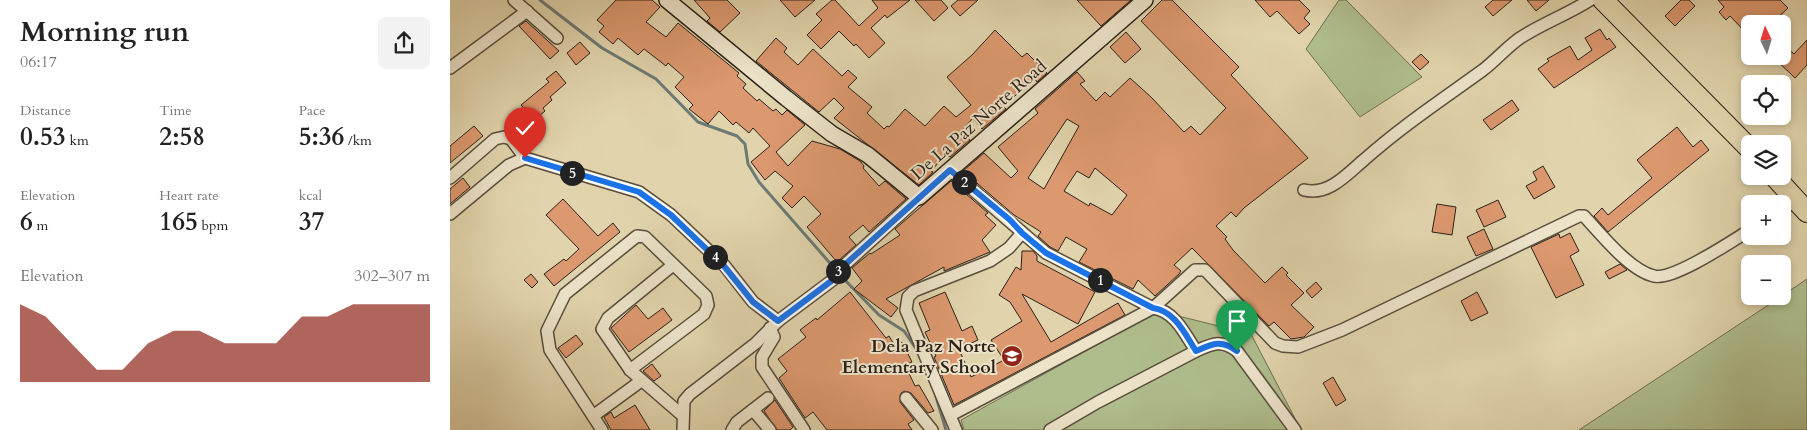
<!DOCTYPE html>
<meta charset="utf-8">
<style>
:root{--surface:#fff;--page:#f2f2f2;--text:#222;--muted:#767676;--accent:#8f2418}
body{margin:0;font-family:Cardo,serif;background:var(--page);color:var(--text);height:100vh;display:flex;flex-direction:column;font-size:19px;white-space:nowrap}
*{box-sizing:border-box;margin:0}
p{font-size:16px;color:var(--muted)}
.icon{flex:none;width:28px;height:28px;fill:none;stroke:currentColor;stroke-width:2;stroke-linecap:round;stroke-linejoin:round}
.map{position:relative;flex:1;overflow:hidden}
.drawer{display:flex;flex-direction:column;background:var(--surface);width:450px}
.drawer>*{flex:none}
.needle{width:32px;rotate:356deg}
.fabs{position:absolute;left:1291px;top:15px;display:grid;gap:10px}
.fabs a{display:grid;place-items:center;width:50px;height:50px;border-radius:8px;background:var(--surface);box-shadow:0 2px 8px #0003;font-size:25px}
.pin{position:absolute;display:grid;place-items:center;width:42px;height:42px;color:#fff;margin:-51px -21px;border-radius:50% 50% 50% 0;rotate:-45deg;box-shadow:0 0 5px #0007}
.pin .icon{rotate:45deg}
.km{position:absolute;width:25px;height:25px;margin:-12px;border-radius:50%;background:#222;color:#fff;font-size:14px;line-height:25px;text-align:center}
.round{display:grid;place-items:center;flex:none;width:52px;height:52px;border-radius:8px;background:var(--page)}
.summary{display:flex;align-items:center;justify-content:space-between;height:85px;padding:0 20px}
h1{font-size:28px;font-weight:800;line-height:38px}
.metrics{display:grid;grid-template-columns:repeat(3,1fr);gap:8px;height:85px;padding:5px 20px}
.metrics div{display:grid;align-content:center}
.metrics b{font-size:25px;font-weight:800}
.metrics small{font-size:14px;font-weight:400}
.metrics p{font-size:14px}
.chart{height:140px;padding:10px 20px}
.chart p{display:flex;justify-content:space-between}
.chart svg{width:100%;height:90px;margin-top:5px;fill:var(--accent);opacity:.7}
main{display:flex;flex:1;min-height:0}
.map>svg:first-child{display:block}
.green{fill:#afbd8c;stroke:#6e6f52}
.lines{fill:none;stroke-linecap:round;stroke-linejoin:round}
.stream{stroke:#6c7a75;stroke-width:3}
.building{fill:#dc986e;stroke:#2c2119;fill-rule:evenodd}
.street-casing{stroke:#594e3e;stroke-width:14}
.secondary-casing{stroke:#2c2119;stroke-width:18}
.highway-casing{stroke:#2c2119;stroke-width:22}
.street{stroke:#ece3c9;stroke-width:11}
.secondary{stroke:#ece3c9;stroke-width:15}
.highway{stroke:#e1d4ac;stroke-width:20}
.route-casing{stroke:#fff;stroke-width:10}
.route{stroke:#1a73e8;stroke-width:6}
.labels{text-anchor:middle;dominant-baseline:central;stroke-width:4;stroke-linejoin:round;paint-order:stroke}
.street-label{font-size:18px;fill:#2c2119;stroke:#ece3c9}
.poi-label{font-size:18px;font-weight:bold;fill:#2c2119;stroke:#ece3c9;text-anchor:end}
</style>
<main>
<section class="drawer">
<div class="summary"><div><h1>Morning run</h1><p>06:17</p></div><a class="round"><svg class="icon" aria-label="share" viewBox="0 0 24 24"><path d="M12 15V3M7 8l5-5 5 5M5 13v7h14v-7"/></svg></a></div>
<div class="metrics">
<div><p>Distance</p><b>0.53<small> km</small></b></div>
<div><p>Time</p><b>2:58</b></div>
<div><p>Pace</p><b>5:36<small> /km</small></b></div>
</div>
<div class="metrics">
<div><p>Elevation</p><b>6<small> m</small></b></div>
<div><p>Heart rate</p><b>165<small> bpm</small></b></div>
<div><p>kcal</p><b>37</b></div>
</div>
<div class="chart"><p><span>Elevation</span>302–307 m</p>
<svg viewBox="0 0 160 44" preserveAspectRatio="none"><path d="M0 44V6L10 12L20 25L30 38L40 38L50 25L60 19L70 19L80 25L90 25L100 25L110 12L120 12L130 6L140 6L150 6L160 6V44z"/></svg>
</div>
</section>
<div class="map">
<svg width="1357" height="430" viewBox="0 0 1357 430">
<rect width="100%" height="100%" fill="#e1d4ac"/>
<filter id="stains"><feTurbulence type="fractalNoise" baseFrequency=".004" numOctaves="4"/><feColorMatrix values="0 0 0 0 .2 0 0 0 0 .09 0 0 0 0 .02 0 0 0 .5 -.17"/></filter>
<radialGradient id="worn" r=".72"><stop offset=".6" stop-color="#630" stop-opacity="0"/><stop offset="1" stop-color="#630" stop-opacity=".3"/></radialGradient>
<g class="green">
<path d="M889,0h7l76,77 -62,40 -54,-68z"/>
<path d="M1357,279v151h-228l203,-134z"/>
<path d="M708,311l93,23 50,96h-337l-3,-10z"/>
</g>
<g class="lines">
<g class="stream">
<path d="M90,0l62,48 54,31 42,43 39,14 8,8 3,20 11,18 77,88"/>
<path d="M390,275l39,40 25,16 13,19"/>
<path d="M484,390l12,40"/>
</g>
</g>
<g class="building">
<path d="M166,0h36l8,7 -14,15 20,15 12,-14 61,50 -2,3 9,8 -3,4 14,13 2,-2 14,12 3,-2 6,6 5,-5 18,15 -29,27 12,14 24,-25 28,8 20,12 4,5 -1,2 16,18 6,-5 21,18 -37,33 -6,-7 -14,12 7,8 -19,17 -30,-35 14,-13 -17,-18 -12,12 -10,-10 11,-12 -18,-15 -10,9 -14,-18 19,-16 -17,-18 -4,5 -13,-11 -3,3 -14,-14 -11,13 -19,-15 4,-4 -18,-18 9,-10 -16,-14 -2,3 -22,-17 -6,6 -20,-17 -5,6 -14,-12 5,-6 -7,-6z"/>
<path d="M244,0h33l13,13 -20,19 -13,-11 3,-3z"/>
<path d="M330,0h35l-20,17z"/>
<path d="M382,0h3l24,26 19,-18 -6,-8h38l-23,18 -2,-3 -14,13 14,15 -16,15 -13,-14 -2,2 -15,-15 -18,18 -14,-14 15,-15 -6,-6z"/>
<path d="M465,0h26l7,8 -14,13z"/>
<path d="M508,0h20l-18,16 -9,-10z"/>
<path d="M627,0h54l-30,26z"/>
<path d="M712,0h10l67,67 -8,8 77,83 -64,50 -8,9 -5,-5 -15,14 11,11 -2,2 8,11 32,33 17,-16 6,6 -2,2 18,18 -13,12 23,22 -10,10 -13,2 -17,-17 -5,4 -77,-78 -18,17 7,6 -2,3 -24,22 -17,-16 -5,9 -54,-27 8,-13 -21,-12 -8,14 -8,-4 -12,-11 3,-4 -27,-17 -51,-44 21,-18 27,25 7,-7 -20,-24 40,-34 -3,-4 42,-37 8,9 -5,3 16,17 9,-9 5,5 20,-19 22,20 32,34 7,-6 9,9 26,-27 -85,-87zM617,119l12,7 -35,63 -16,-11zM645,168l32,27 -15,20 -22,-12 -1,3 -25,-15 13,-20 12,7z"/>
<path d="M805,0h44l11,11 -6,7 6,6 -11,10 -22,-23 -7,6z"/>
<path d="M1043,0h19l-19,16 -8,-9z"/>
<path d="M1077,0h22l-13,11z"/>
<path d="M1231,0h8l6,6 -20,20 -10,-10z"/>
<path d="M1268,0h62l8,8 -17,16h-21v13l-20,-21 -4,4 -7,-8 5,-5z"/>
<path d="M76,21l33,30 -9,8 -31,-33z"/>
<path d="M1150,29l7,11 2,-2 7,9 -62,41 -16,-19 11,-8 -2,-2 23,-13 8,14 14,-10 -7,-12z"/>
<path d="M545,30l27,27 5,-4 20,20 -10,9 -2,-3 -32,27 3,3 -24,20 -9,-11 -12,14 9,8 -20,17 -4,-3 -15,17 2,1 -14,13 -85,-67 10,-10 -10,-10 -15,14 -63,-51 20,-23 11,10 -3,4 14,13 15,-16 29,27 6,-6 9,8 -9,9 24,20 -5,6 17,16 3,-3 2,1 16,-18 20,17 19,-20 12,11 15,-12 -24,-28 25,-22z"/>
<path d="M676,32l15,17 -16,14 -15,-16z"/>
<path d="M1357,40v25l-12,13 -23,-22h10v-13l12,11z"/>
<path d="M130,42l10,11 -14,12 -9,-12z"/>
<path d="M971,54l8,8 -9,8 -8,-8z"/>
<path d="M106,71l10,12 -16,14 2,3 -9,8 2,3 -24,20 -6,-7 13,-11 -7,-8 28,-23 -3,-3z"/>
<path d="M1062,100l7,10 -28,20 -8,-10z"/>
<path d="M24,126l9,10 -33,27v-17z"/>
<path d="M1227,127l16,20 8,-7 8,10 -101,82 -14,-16 8,-8 6,7 44,-37 -15,-18z"/>
<path d="M1093,166l12,21 -21,12 -8,-13 11,-6 -4,-8z"/>
<path d="M13,178l7,9 -20,17v-15z"/>
<path d="M501,181l37,32 -3,2 11,10 -14,15 8,12 -46,19v-4l-58,32 12,9 -7,9 -37,-28 8,-8 -10,-13 18,-15 1,1 29,-19 -5,-6z"/>
<path d="M113,199l35,37 15,-13 7,9 -66,54 -10,-12 20,-15 2,2 13,-12 -33,-34z"/>
<path d="M1048,200l8,17 -22,10 -8,-17z"/>
<path d="M987,204l19,3 -4,28 -20,-3z"/>
<path d="M1034,229l9,20 -17,7 -9,-19z"/>
<path d="M1120,233l9,18 -9,5 14,29 -28,13 -25,-51 28,-13 1,4z"/>
<path d="M572,251h11l4,5v5l58,31 -17,32 -56,-30 29,48 67,-39 7,12 -171,90 -20,-48 2,-1 -11,-24 5,-2 -11,-27 26,-11 17,39 10,-5 6,14 -19,9 12,28 33,-17 -13,-20 31,-19 -12,-19 -11,-7 17,-28 5,3z"/>
<path d="M1170,264l7,6 -18,9 -4,-7z"/>
<path d="M81,274l7,8 -6,6 -8,-8z"/>
<path d="M866,282l6,7 -10,9 -6,-7z"/>
<path d="M400,292l36,46 3,-2 6,10 7,-4 10,20 -7,3 10,21 4,-1 15,26 -6,2 -17,-20 -6,-2 -4,2 -1,9 14,18 -6,4 4,6h-85l-14,-18 -8,6 -26,-40 8,-7 -9,-12 28,-22 -6,-7 16,-12 1,2z"/>
<path d="M1027,292l11,21 -17,8 -10,-20z"/>
<path d="M186,305l12,14 15,-11 9,12 -43,32 -18,-24z"/>
<path d="M126,335l7,9 -17,14 -8,-10z"/>
<path d="M202,364l9,12 -7,5 -11,-10z"/>
<path d="M883,377l13,23 -10,6 -13,-23z"/>
<path d="M325,400l18,27 -3,3h-13l-13,-19z"/>
<path d="M185,405l15,25h-39l-7,-13 7,-5 3,6z"/>
</g>
<g class="lines">
<g class="street-casing">
<g id="street">
<path d="M64,0l43,38"/>
<path d="M0,68l77,-57"/>
<path d="M500,170l96,83 107,55c22,3 32,26 43,43 16,-7 25,-12 41,0l58,79"/>
<path d="M0,178l45,-39 9,-2 7,2 14,19"/>
<path d="M854,190c25,6 43,-16 61,-31 37,-33 78,-60 118,-89 13,-10 24,-23 37,-32 23,-15 48,-24 70,-38"/>
<path d="M1332,210l14,-10"/>
<path d="M0,214l59,-49 16,-7 114,34 32,23 53,50 29,37 25,19 56,-42 5,-9 80,-73"/>
<path d="M223,265l-65,53 -6,11 28,41 52,45"/>
<path d="M320,328l4,9 -12,20v10l42,63"/>
<path d="M456,398l26,32"/>
<path d="M303,410l17,20"/>
<path d="M501,415l202,-107 42,-38h10l70,73 8,3 15,1 44,-17 237,-114h5c16,17 46,55 70,60 19,5 78,-35 96,-46"/>
<path d="M143,416l48,-35"/>
<path d="M152,430l-52,-80 -3,-19 18,-37 72,-58 8,1 61,59 2,9 -4,9 -74,56"/>
<path d="M233,430l1,-29 6,-7 66,-51 22,-22"/>
<path d="M282,430l5,-8 31,-24"/>
<path d="M506,430l-50,-120 2,-13 6,-6 76,-30 19,-13 13,-15"/>
<path d="M600,430l48,-28 98,-51"/>
</g>
</g>
<g class="secondary-casing">
<path id="secondary" d="M217,0l119,98 46,36 36,21 51,42 226,-197"/>
</g>
<g class="highway-casing">
<g id="highway">
<path d="M1153,0l147,149"/>
<path d="M1324,176l33,36"/>
</g>
</g>
<use href="#street" class="street"/>
<use href="#secondary" class="secondary"/>
<use href="#highway" class="highway"/>
</g>
<g class="lines">
<g class="route-casing">
<path id="route" d="M75,158l114,34 32,23 53,51 29,36 25,19 56,-42 5,-9 111,-100 60,50 12,13 24,20 107,55c22,3 32,26 43,43 16,-7 25,-12 41,0"/>
</g>
<use href="#route" class="route"/>
</g>
<defs>
<g id="school-disc" transform="scale(1.125)"><circle r="9.5" fill="#8f2418" stroke="#ece3c9"/><path d="M0-5L7-2L0 1L-7-2ZM-4 1L0 2.5L4 1V4Q0 6-4 4Z" fill="#fff"/></g>
</defs>
<g fill-rule="evenodd">
<use href="#school-disc" x="562" y="356"/>
</g>
<g class="labels">
<g class="street-label">
<text transform="translate(529 120) rotate(-41)">De La Paz Norte Road</text>
</g>
<g class="poi-label">
<text x="546" y="346">Dela Paz Norte<tspan x="546" dy="21">Elementary School</tspan></text>
</g>
</g>
<rect width="100%" height="100%" filter="url(#stains)"/>
<rect width="100%" height="100%" fill="url(#worn)"/>
</svg>
<div class="fabs">
<a><svg class="needle" viewBox="-14 -14 28 28"><path d="M0-13l5 13h-10z" fill="#e53935"/><path d="M0 13l5-13h-10z" fill="#767676"/></svg></a>
<a><svg class="icon" aria-label="locate" viewBox="0 0 24 24"><circle cx="12" cy="12" r="6"/><path d="M12 2v4M12 18v4M2 12h4M18 12h4"/></svg></a>
<a><svg class="icon" aria-label="layers" viewBox="0 0 24 24"><path d="M12 4l9 5-9 5-9-5zM3 14l9 5 9-5"/></svg></a>
<a>+</a>
<a>−</a>
</div>
<div class="pin" style="left:787px;top:351px;background:#1e9e55"><svg class="icon" aria-label="arrive" viewBox="0 0 24 24"><path d="M6 21V4h12l-3 4 3 4H6"/></svg></div>
<div class="pin" style="left:75px;top:158px;background:#d93025"><svg class="icon" aria-label="check" viewBox="0 0 24 24"><path d="M5 12l5 5 9-10"/></svg></div>
<b class="km" style="left:650px;top:280px">1</b>
<b class="km" style="left:514px;top:182px">2</b>
<b class="km" style="left:388px;top:271px">3</b>
<b class="km" style="left:265px;top:257px">4</b>
<b class="km" style="left:122px;top:173px">5</b>
</div>
</main>
